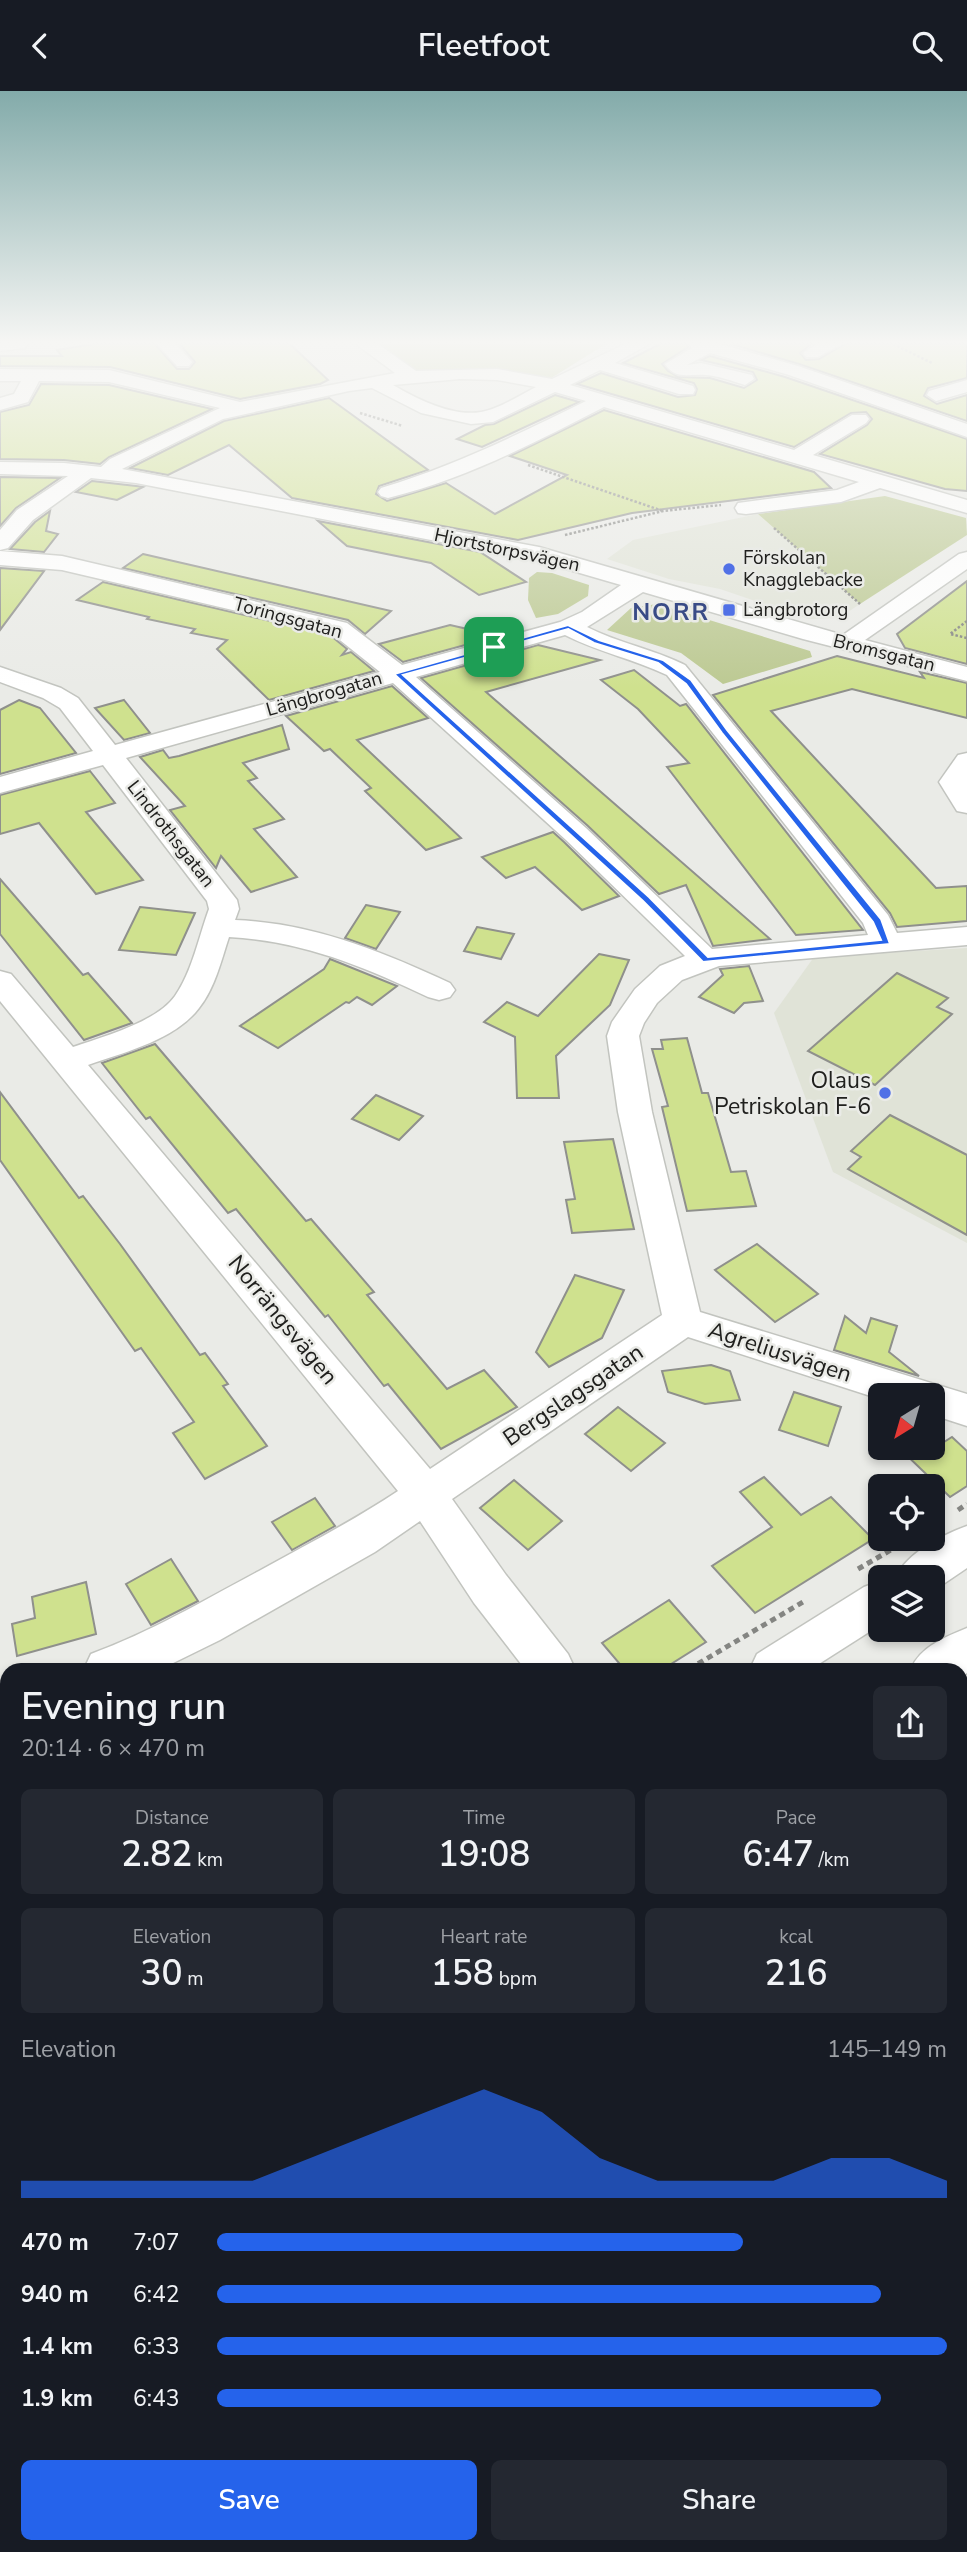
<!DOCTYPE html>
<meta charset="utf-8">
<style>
:root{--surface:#171b24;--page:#242831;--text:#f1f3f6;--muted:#9ea1a6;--accent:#2563eb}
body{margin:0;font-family:"Nunito Sans",sans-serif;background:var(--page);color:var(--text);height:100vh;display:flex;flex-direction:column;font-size:26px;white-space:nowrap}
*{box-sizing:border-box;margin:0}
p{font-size:23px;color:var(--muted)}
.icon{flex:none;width:38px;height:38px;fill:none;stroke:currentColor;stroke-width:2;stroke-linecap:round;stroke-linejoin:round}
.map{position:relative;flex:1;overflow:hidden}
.drawer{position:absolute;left:0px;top:1572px;width:968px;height:891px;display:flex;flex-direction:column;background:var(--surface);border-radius:21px 21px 0 0;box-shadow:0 4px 10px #0003}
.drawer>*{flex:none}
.needle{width:46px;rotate:217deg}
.fabs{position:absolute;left:868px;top:1292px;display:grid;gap:14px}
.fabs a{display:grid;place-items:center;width:77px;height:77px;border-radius:10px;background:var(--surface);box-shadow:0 4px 10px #0003;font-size:35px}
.pin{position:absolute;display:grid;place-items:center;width:60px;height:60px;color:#fff;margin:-30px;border-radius:14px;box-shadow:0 4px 10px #0006}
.round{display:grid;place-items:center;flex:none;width:74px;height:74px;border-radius:10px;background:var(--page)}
.summary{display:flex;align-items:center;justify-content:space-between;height:119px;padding:0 21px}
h1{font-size:38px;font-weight:600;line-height:52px}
.figures{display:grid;grid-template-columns:repeat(3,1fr);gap:10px;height:119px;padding:7px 21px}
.figures div{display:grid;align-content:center;border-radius:10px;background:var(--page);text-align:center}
.figures b{font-size:35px;font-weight:600}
.figures small{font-size:19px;font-weight:400}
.figures p{font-size:19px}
.chart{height:196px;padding:14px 21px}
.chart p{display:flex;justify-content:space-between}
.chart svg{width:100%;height:126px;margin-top:7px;fill:var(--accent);opacity:.7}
.cta{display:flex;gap:14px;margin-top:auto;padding:14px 21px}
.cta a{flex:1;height:80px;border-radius:10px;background:var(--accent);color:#fff;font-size:28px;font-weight:600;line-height:80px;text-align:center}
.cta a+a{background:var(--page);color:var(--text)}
ul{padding:0 21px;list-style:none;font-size:23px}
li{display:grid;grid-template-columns:112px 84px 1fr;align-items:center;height:52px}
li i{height:18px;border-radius:9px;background:var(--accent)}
header{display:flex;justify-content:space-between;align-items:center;height:91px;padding:0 21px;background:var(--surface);font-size:32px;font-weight:600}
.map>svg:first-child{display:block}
.built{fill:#e0e3d7}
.green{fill:#bcc992}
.building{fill:#cfe18e;stroke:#8f908c;stroke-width:2}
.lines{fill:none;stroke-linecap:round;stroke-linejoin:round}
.minor-casing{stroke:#c2c4bf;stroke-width:3}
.major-casing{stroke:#c9c9c9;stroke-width:3}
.path-far2{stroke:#848582;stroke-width:2.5;stroke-dasharray:2.5 2;stroke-linecap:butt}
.path-far1{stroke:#848582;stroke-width:5;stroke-dasharray:6 4.5;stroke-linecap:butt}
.path{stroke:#848582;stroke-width:6;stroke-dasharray:8 5;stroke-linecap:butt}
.minor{fill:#fff;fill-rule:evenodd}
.major{fill:#c8d495;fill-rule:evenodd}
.route{fill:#2563eb;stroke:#fff;stroke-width:2;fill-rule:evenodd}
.poi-dot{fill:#5171e6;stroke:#eaebe7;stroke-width:2.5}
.labels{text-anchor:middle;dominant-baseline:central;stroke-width:5;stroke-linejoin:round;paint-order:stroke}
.far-street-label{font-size:19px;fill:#20201e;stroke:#eaebe7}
.far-poi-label{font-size:19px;fill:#20201e;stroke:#eaebe7;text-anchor:start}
.poi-label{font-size:23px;fill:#20201e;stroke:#eaebe7;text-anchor:end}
.street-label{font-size:23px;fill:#20201e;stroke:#eaebe7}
.far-district-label{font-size:24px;font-weight:bold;letter-spacing:2px;fill:#394b86;stroke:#eaebe7}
</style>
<header><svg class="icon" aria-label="back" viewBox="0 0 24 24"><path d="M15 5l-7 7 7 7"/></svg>Fleetfoot<svg class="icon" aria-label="search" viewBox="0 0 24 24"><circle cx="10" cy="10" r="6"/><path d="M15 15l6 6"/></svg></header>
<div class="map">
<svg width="967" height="2461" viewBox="0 0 967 2461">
<rect width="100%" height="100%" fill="#eaebe7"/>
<g class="built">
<path d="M758,423l102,90 -21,14 -31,1 -88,-30 -51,-10 -62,-20 26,-19z"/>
<path d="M967,857v295l-134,-71 -59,-159 40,-56z"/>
<path d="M967,2449v12h-157l77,-6h74v-5z"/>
</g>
<g class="green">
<path d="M361,253h245l-58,36 -139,-8z"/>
<path d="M885,405l81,22 1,17 -107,69 -102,-90z"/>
<path d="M537,481l15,1 37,12 -1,11 -30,18 -22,4 -8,-18 1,-22z"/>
<path d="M657,513l153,47 2,6 -89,27 -42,-31 -74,-23 24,-22z"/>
</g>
<g class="building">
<path d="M94,253h61l22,25h12l6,-7 -15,-18h110l38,36 -8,4 -80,15 -130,-32 -110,-1v-10h62l-5,-6z"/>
<path d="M660,253h27l1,3 -26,17 6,7 10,6 32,1 34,10 13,-8 -4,-8 -52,-12 9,-4 75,21 182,62v52l-22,-2 -125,-35 47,-29 5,-6 -6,-7 -15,1 -57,34 -217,-63 24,-11 77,24 17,-2 2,-6 -3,-6 -71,-20z"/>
<path d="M731,253h80l-11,9 6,7 13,-1 26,-15h122v34l-39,10 -4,8 13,8 30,-9v26l-168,-57z"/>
<path d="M41,293l68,1 103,24 -103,48 -9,7 -36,-4 -64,-1v-47l29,-7z"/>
<path d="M555,304l24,7 -97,45 -25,-8 28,-14 9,-1z"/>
<path d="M329,307l99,72 -49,16 -3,8 11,7 59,-18 49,31 72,-39 -57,-19 94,-46 210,62 17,16 -199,25 -114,27 -226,-42 -63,-53 -61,30 -38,-7 94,-47z"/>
<path d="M0,386l60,1 -44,30 -16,18z"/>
<path d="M92,390l44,5 7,1 -26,13 -41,-8z"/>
<path d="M50,420l-4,20 12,3 -14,18 -34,-3 25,-27z"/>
<path d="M318,430l162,31 46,30 -47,13 -48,-32 -84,-17z"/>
<path d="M143,463l248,57 -26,23 -17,-14 -225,-52z"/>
<path d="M0,477l44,3 -44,59z"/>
<path d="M967,490v83l-62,-16 -8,-14z"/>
<path d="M103,491l227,53 17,14 -5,6 9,-3 23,19 -105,29 -52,-51 10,-9 -36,-7 4,-4 -48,-10 2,-2 -72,-17z"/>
<path d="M450,534l48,11 -95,26 -24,-18z"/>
<path d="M538,554l62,15 -114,32 284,247 -57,7 -27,-61 -27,9 -71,-68 -167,-148z"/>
<path d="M837,565l87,22 -4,-6 47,11v35l-115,-29 -81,22 165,177 31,-2v35l-70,6 -7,-14 -177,-218z"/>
<path d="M634,579l46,36 6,-2 177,226 -67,5 -129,-168 22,-4 -51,-54 -37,-29z"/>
<path d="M392,595l36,32 -71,22 104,98 -35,12 -61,-59 6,-3 -41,-39 -6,2 -38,-35z"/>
<path d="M19,609l21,8 36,45 -76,21v-64z"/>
<path d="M124,609l26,33 -26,7 -29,-32z"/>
<path d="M282,634l7,24 -46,14 14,15 -9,3 36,38 -30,10 43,48 -46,15 -30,-36 -5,12 -46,-58 15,-4 -45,-49 23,-7 6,8 10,-2z"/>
<path d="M90,680l25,32 -29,9 57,68 -47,14 -57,-71 -39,11v-39z"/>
<path d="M553,741l11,10 55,54 -37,14 -47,-43 -29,11 -24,-21z"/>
<path d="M0,788l83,96 5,-2 44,50 -48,17 -84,-106z"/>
<path d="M366,814l34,7 -24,37 -31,-11z"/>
<path d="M140,816l55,6 -19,42 -57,-5z"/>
<path d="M477,836l37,7 -13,25 -37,-8z"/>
<path d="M599,863l30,6 -19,45 -54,51 3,42h-42l-2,-61 -31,-15 23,-20 31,14z"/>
<path d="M330,868l67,27 -25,19 -15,-8 -8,6 -3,-1 -68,46 -38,-22 84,-57z"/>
<path d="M749,875l14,35 -19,2 -10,10 -35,-16 24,-22 -3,-6z"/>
<path d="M897,882l51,25 -11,9 15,7 -77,71 -67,-34z"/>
<path d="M687,947l15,55h6l23,79 15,-1 10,35 -69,5 -25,-104 6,-1 -16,-57h11l-2,-9z"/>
<path d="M155,953l151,177 5,-2 63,73 -7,3 80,94 37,-19 33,37 -76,42 -53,-65 -4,2 -56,-71 -3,2 -89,-108 -8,4 -78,-96 -4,2 -44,-56z"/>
<path d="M0,1001l79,106 4,-2 37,48 80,111 5,-2 23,31 -5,2 44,60 -62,33 -32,-46 21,-11 -53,-74 -6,3 -135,-191z"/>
<path d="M376,1004l47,21 -24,24 -47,-21z"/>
<path d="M890,1024l77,40v80l-119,-66 13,-12 -10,-6z"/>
<path d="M613,1048l21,90 -62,4 -6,-33 9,-1 -11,-57z"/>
<path d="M757,1153l61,50 -43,28 -60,-52z"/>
<path d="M575,1184l49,15 -22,48 -53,29 -13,-15z"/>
<path d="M845,1225l21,17 5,-15 26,8 -8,26 30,24 -85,-26z"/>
<path d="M711,1274l19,6 10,29 -35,4 -37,-12 -6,-21z"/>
<path d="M794,1301l47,15 -13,39 -49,-16z"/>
<path d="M618,1316l47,36 -34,28 -46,-37z"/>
<path d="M952,1346l15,14v35l-17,11 -52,-50h38z"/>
<path d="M764,1386l37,38 30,-18 42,42 -118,74 -43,-47 60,-39 -32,-35z"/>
<path d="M514,1389l48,41 -34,29 -48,-42z"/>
<path d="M315,1407l20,28 -43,24 -20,-28z"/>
<path d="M171,1468l27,42 -47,24 -25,-41z"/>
<path d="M86,1491l10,52 -79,22 -5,-32 23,-6 -3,-21z"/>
<path d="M669,1509l37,42 -43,27h-39l-22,-26z"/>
</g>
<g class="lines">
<g class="minor-casing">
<g id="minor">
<path d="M0,253h28l-3,4 -25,3z"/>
<path d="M157,253h19l16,18 -3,4h-12z"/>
<path d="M356,253h22l38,27 81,-2 55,10 73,-35h24l-34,19 78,23 2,4 -2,4h-14l-79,-24 -30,15 224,65 58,-35h14l3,4 -3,4 -53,32 154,45v13l-87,-25 -39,14 -95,12 -8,-1 -3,-5 3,-5 99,-13 22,-8 -255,-75c-70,36 -139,72 -216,91l-7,-2 -3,-4 3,-4c73,-22 136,-53 205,-87l-31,-9 -62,30 -22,2 -50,-11 -49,-25 -23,3 -126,28 -101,50 417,78 304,88 116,-81 8,-2v17l-102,71 102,27v14l-164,-42 -160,-47 -56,35c31,16 66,22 98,38l203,250 9,18 70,-6v18l-248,21 -37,14 -25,23 -13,20 -5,13 13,76 48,200 267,82v32l-34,-11v-20h-53v4l-192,-62 -236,162 54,76 62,79 7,15h-50l-51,-66 -54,-82 -45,31 -155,88 -59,29h-77l7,-15c62,-23 110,-52 168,-83 47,-26 94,-50 139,-80l-398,-490v-30l11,3 62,73c29,-10 84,-25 102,-51 17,-24 24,-60 34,-87l-2,-8 -104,-136 -103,28v-16l93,-26 -33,-43 -17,-10 -43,-16v-15l61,21 17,10 37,47 265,-73 -49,-39 -269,-63 -62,-5v-14l62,5 285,67 55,42 158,-43 22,-10 39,-27 -86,-25 -399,-77 -45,-5 -58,42 -25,28 -8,2v-20l17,-20 51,-34 -68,-2v-12l64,1 37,4 9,-8 110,-51 -111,-26 -70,-1 -11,21 -28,8v-12l14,-4 7,-13h-21v-12l109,1 131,32 155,-29zM460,288l37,1 39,7c-16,8 -37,22 -55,25 -29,5 -64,-13 -88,-27zM565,544c33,17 69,24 102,40l196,248 5,12 -156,14 -126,-121 -170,-151zM393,592l173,157 119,116 -25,10 -25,23 -23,33 -5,14 11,76 44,203 -232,154 -342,-404c37,-13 87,-25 111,-57 16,-20 22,-47 30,-71 73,4 134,29 199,60l11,3 11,-3 5,-7 -5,-7c-69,-32 -138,-60 -215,-63l4,-11 -2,-9 -111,-142z"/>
<path d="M689,253h31l78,22 169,58v13l-181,-63 -76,-21 -23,12 14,-2 51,12 2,4 -9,6c-13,-4 -26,-9 -39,-10 -15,-2 -30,6 -41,-11l27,-16z"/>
<path d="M817,253h25l-24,13h-12l-3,-4z"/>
<path d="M967,289v12l-31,9 -9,-6 2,-4z"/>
<path d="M967,662v60l-10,-2 -18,-29 19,-27z"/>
<path d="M967,1435v42l-34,23v-14h-37c11,-24 46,-42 71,-51z"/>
<path d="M880,1490v44l-69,44h-61l7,-15 107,-67z"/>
<path d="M967,1537v45l-6,4v-8h-50c9,-22 34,-32 56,-41z"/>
<path d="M7,1589v44l-7,2v-44z"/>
<path d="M961,1722l6,2v51l-6,-2z"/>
</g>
</g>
<g class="major-casing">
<g id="major">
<rect x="961" y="2185" width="6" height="60"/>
<path d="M7,2197v60l-7,1v-60z"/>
<rect x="961" y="2317" width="6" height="62"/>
<path d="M7,2322v62l-7,2v-62z"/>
</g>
</g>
<g class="path-far2">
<path d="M893,253l39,19"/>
<path d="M360,322l43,13"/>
<path d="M528,374l135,46"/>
<path d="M774,437l86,76"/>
<path d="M565,444l98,-24 58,-6"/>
<path d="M967,530l-17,13 17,4"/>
</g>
<g class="path-far1">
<path d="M958,1419l9,-6"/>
<path d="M858,1478l38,-22"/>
<path d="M689,1578l114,-67"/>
</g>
<path class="path" d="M0,2000l7,-4"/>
<use href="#minor" class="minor"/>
<use href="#major" class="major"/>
</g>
<linearGradient id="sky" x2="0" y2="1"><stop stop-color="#83abaa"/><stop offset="0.42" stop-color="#f6f6f4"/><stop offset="1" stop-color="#f6f6f4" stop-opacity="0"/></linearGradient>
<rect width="967" height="598" fill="url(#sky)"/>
<path class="route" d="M568,534l31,15 64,20 28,20 36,50 154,189 9,25 -187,18 -60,-61 -249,-227zM568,538l26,14 64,20 28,21 36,49 151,189 8,18 -173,17 -59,-60 -246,-222z"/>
<g class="poi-dot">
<circle cx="729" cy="478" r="7"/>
<rect x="722" y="512" width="14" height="14" rx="3.5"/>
<circle cx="885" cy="1002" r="7"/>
</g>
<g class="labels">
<g class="far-street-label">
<text transform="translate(507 459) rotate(12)">Hjortstorpsvägen</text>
<text transform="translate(288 527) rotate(15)">Toringsgatan</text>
<text transform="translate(884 562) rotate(14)">Bromsgatan</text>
<text transform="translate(324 603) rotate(-16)">Längbrogatan</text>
<text transform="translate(171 743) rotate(52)">Lindrothsgatan</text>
</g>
<g class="far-poi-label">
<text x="743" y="467">Förskolan<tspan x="743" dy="22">Knagglebacke</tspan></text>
<text x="743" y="519">Längbrotorg</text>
</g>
<g class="poi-label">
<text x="871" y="989">Olaus<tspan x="871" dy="26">Petriskolan F-6</tspan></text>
</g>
<g class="street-label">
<text transform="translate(283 1229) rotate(51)">Norrängsvägen</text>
<text transform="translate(780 1261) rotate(18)">Agreliusvägen</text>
<text transform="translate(573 1304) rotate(-34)">Bergslagsgatan</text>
</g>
<g class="far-district-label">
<text x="671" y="521">NORR</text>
</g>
</g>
</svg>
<div class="fabs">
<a><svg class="needle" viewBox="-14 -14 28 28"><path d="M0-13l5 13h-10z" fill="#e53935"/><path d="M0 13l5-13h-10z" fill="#9ea1a6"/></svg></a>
<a><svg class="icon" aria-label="locate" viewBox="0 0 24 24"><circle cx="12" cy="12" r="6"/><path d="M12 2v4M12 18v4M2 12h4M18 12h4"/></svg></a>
<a><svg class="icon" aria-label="layers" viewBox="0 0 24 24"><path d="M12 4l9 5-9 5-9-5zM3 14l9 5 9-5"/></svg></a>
</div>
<div class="pin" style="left:494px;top:556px;background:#1e9e55"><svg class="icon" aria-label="arrive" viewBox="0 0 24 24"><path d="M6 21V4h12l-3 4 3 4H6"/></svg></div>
<section class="drawer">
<div class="summary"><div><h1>Evening run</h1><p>20:14 · 6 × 470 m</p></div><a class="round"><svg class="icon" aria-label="share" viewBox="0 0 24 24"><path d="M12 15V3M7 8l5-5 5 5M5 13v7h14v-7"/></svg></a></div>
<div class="figures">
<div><p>Distance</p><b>2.82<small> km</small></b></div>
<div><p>Time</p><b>19:08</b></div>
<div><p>Pace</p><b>6:47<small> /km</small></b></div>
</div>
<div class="figures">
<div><p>Elevation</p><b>30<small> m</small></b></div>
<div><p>Heart rate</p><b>158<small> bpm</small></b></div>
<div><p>kcal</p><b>216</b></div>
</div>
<div class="chart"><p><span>Elevation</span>145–149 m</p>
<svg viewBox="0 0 160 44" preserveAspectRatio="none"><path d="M0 44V38L10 38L20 38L30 38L40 38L50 30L60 22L70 14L80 6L90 14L100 30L110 38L120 38L130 38L140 30L150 30L160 38V44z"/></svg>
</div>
<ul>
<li><b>470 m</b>7:07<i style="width:72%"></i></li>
<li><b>940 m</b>6:42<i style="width:91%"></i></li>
<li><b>1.4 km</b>6:33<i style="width:100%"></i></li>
<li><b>1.9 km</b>6:43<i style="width:91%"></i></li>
</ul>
<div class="cta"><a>Save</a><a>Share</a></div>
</section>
</div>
